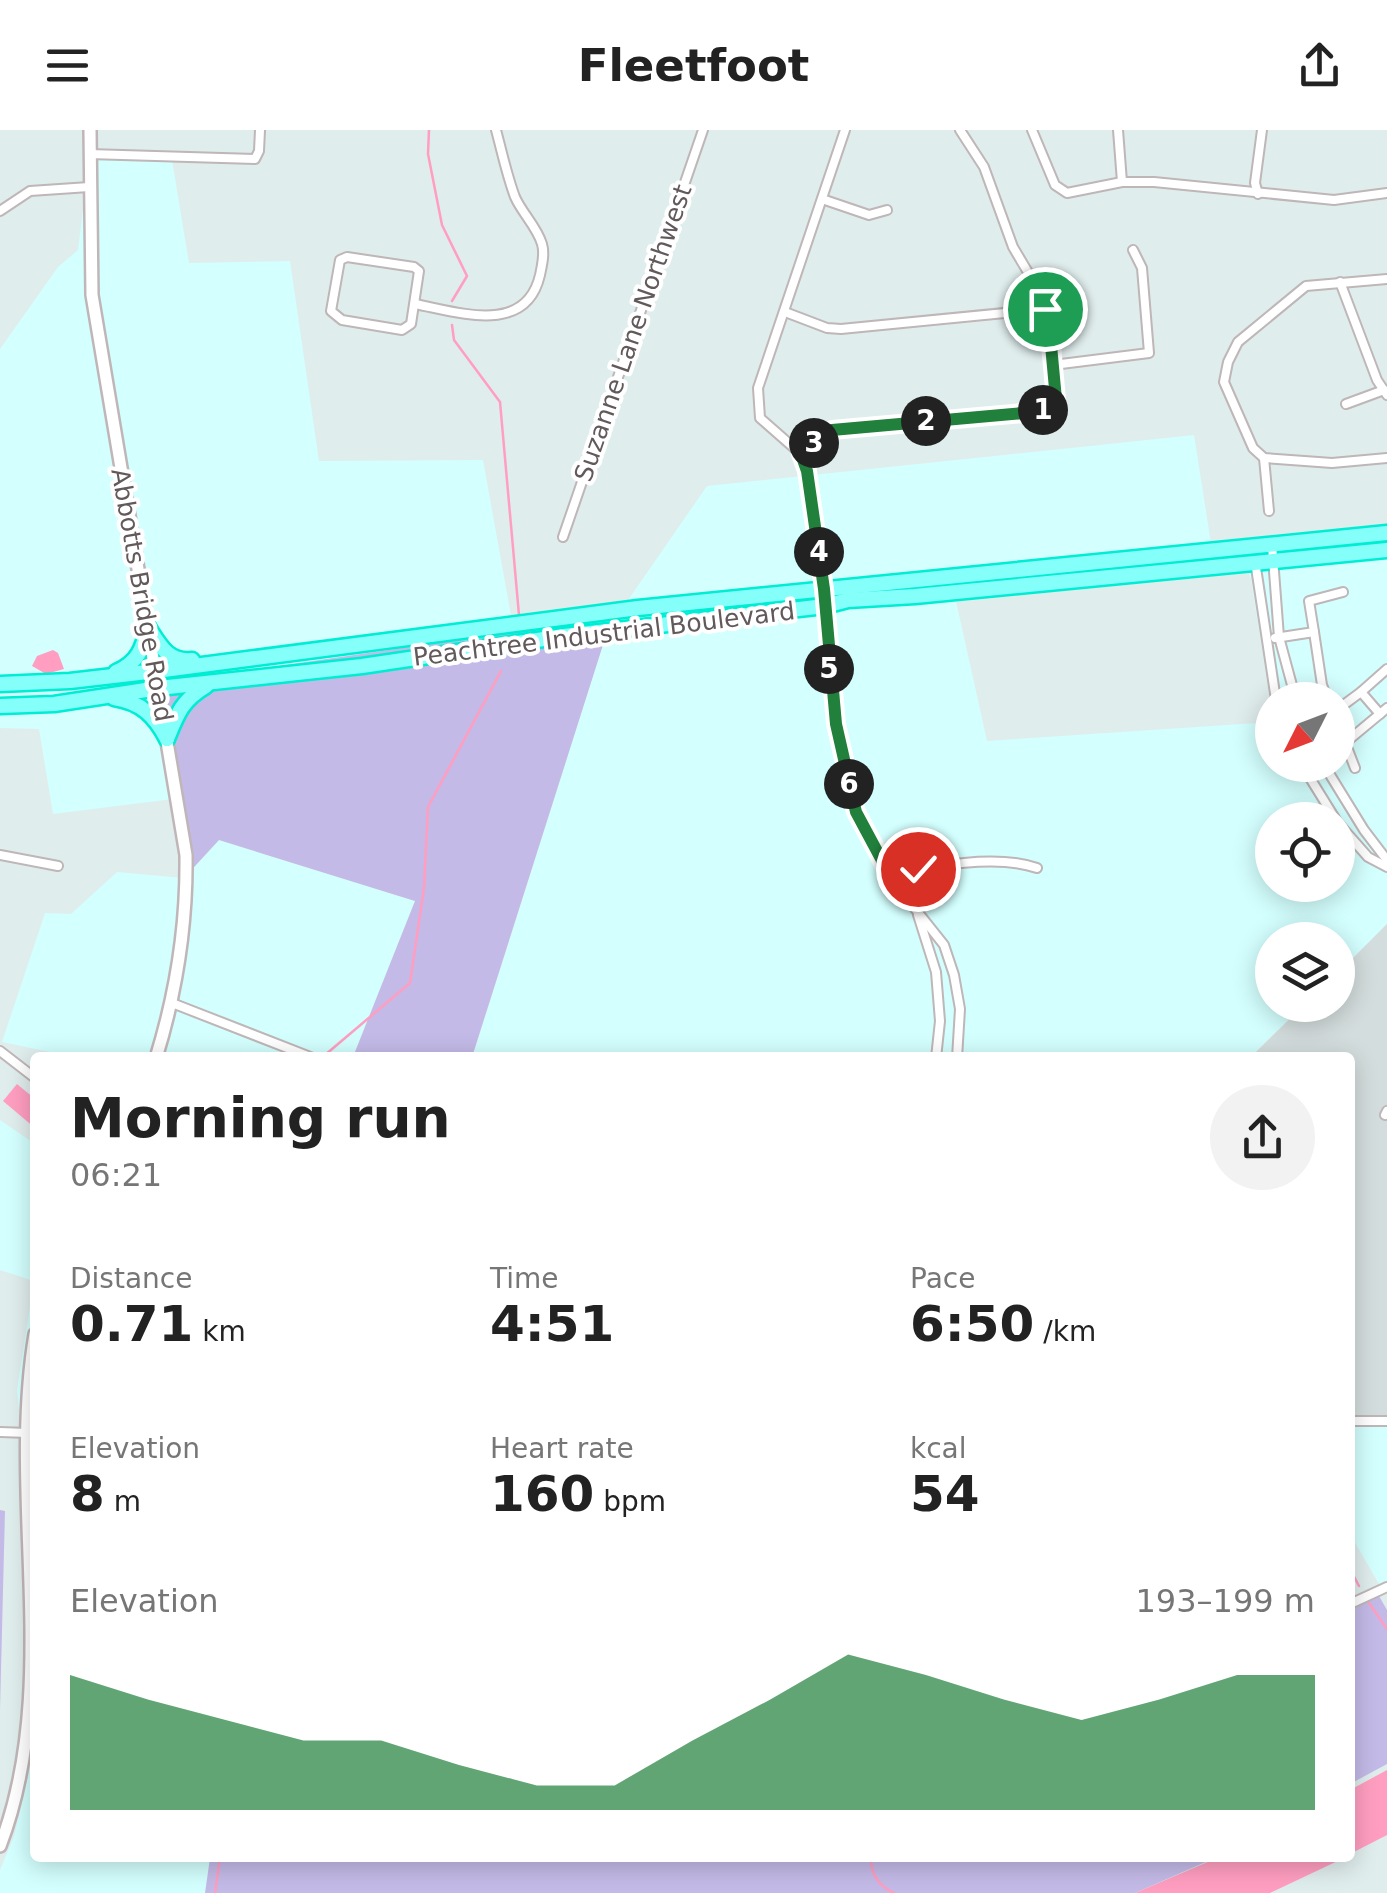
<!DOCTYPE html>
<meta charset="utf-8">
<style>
:root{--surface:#fff;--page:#f2f2f2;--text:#222;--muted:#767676;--accent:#21803c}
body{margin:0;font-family:"DejaVu Sans",sans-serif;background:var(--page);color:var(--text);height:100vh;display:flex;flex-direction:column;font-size:38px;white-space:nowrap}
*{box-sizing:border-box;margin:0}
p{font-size:32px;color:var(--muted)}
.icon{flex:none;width:55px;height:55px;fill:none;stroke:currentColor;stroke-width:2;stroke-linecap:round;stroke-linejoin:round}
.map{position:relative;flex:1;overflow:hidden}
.side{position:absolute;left:30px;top:922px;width:1325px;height:810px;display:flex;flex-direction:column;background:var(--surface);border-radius:10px;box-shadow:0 5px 25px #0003}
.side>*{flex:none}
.needle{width:65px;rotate:228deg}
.fabs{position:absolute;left:1255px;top:552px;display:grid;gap:20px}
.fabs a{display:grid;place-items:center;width:100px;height:100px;border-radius:50%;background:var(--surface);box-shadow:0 5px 25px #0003;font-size:50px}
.pin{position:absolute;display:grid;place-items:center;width:85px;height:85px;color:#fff;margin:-42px;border:5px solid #fff;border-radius:50%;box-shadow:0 2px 10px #0007}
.km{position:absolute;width:50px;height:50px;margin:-25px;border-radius:50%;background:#222;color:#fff;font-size:28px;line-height:50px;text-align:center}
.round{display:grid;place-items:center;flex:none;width:105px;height:105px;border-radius:52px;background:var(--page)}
.head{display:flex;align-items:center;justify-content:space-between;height:170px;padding:0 40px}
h1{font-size:55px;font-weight:700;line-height:75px}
.metrics{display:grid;grid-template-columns:repeat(3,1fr);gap:15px;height:170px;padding:10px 40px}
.metrics div{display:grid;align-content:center}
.metrics b{font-size:50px;font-weight:700}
.metrics small{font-size:28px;font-weight:400}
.metrics p{font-size:28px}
.chart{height:280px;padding:20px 40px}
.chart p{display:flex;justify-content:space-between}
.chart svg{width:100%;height:180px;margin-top:10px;fill:var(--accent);opacity:.7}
header{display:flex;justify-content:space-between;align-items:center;height:130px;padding:0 40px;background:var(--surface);font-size:45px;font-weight:700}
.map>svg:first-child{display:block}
.commercial{fill:#d3fffe;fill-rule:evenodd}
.industrial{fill:#d4dddd}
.green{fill:#c3bae7}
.water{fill:#ff9ec0}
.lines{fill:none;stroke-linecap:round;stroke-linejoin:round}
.stream{stroke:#ff9ec0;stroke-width:2.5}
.street-casing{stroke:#beb6b7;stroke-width:12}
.secondary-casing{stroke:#c0b6b8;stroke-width:16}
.highway-casing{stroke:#00edd4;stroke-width:19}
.street{stroke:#fff;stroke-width:8}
.secondary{stroke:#fff;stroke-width:11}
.highway{stroke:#85fff9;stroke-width:14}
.route-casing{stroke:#fff;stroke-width:20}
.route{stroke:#21803c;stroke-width:12}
.labels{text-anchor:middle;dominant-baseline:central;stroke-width:8;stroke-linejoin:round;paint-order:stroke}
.street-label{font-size:25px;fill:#62595b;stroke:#fff}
</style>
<header><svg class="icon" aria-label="menu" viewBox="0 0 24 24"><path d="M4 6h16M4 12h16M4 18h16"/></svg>Fleetfoot<svg class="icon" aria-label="share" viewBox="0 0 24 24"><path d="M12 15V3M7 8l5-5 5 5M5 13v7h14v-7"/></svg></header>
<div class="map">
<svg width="1387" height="1763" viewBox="0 0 1387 1763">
<rect width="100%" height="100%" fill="#e0eded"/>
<g class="commercial">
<path d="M89,30h83l17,103 101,-2 29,200 164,-1 31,172 -353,51 20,115 -128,16 -14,-85 -39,-1v-379l58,-82 20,-17z"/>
<path d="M1194,305l19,121 -261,27 35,158 285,-19v43h66v-65h-66v13l-21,-134 -9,-21 145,-23v389l-49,49v-33h-66v65h32l-54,52 -778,1 136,-429 99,-143zM1272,690h66v65h-66z"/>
<path d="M219,710l196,61 -62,156 -275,1 -76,-16 43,-129 26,1 46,-42 67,6z"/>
<path d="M0,990l35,24v427l-18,-181 17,-109 -34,-11z"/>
<path d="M1387,1287v164l-8,3 -29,-50v-116z"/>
<path d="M32,1630l3,1v97h190l-12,35h-213v-23l14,-34z"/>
</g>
<path class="industrial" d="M1387,794v493l-10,2 -27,-1v-360h-100l54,-53h34v-32z"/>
<g class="green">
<path d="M608,499l-136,428h-119l62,-156 -196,-61 -35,38 -24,-195 354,-51z"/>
<path d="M0,1380l5,1 -5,199z"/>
<path d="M1379,1466l8,14v154l-37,20v-174z"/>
<path d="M210,1728h-1h1006l-80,35h-930z"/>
</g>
<g class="water">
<path d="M53,520l5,3 6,16 -18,5 -14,-8 5,-10z"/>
<path d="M17,954l18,15v29l-32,-27z"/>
<path d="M1387,1640v65l-37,19v-64z"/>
<path d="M1217,1728h127l-74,35h-135z"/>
</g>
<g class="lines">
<g class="stream">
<path d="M429,0l-1,24 14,71 25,51 -15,25"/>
<path d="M452,195l2,15 46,62 19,213"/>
<path d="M325,925l85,-72 14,-95 4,-81 73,-136"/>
<path d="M1350,1439l9,17"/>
<path d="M1369,1473l18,26"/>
<path d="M871,1728c0,17 8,28 23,35"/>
<path d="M215,1763l5,-35"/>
</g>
<g class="street-casing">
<g id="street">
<path d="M1032,0l23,55 12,8 55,-11h32l180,18 53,-7"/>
<path d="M1118,0l4,52"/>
<path d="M89,24l166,5 4,-8 1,-21"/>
<path d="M1258,64l-3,-11 7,-53"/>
<path d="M822,69l47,16 18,-5"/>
<path d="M0,81l30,-20 59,-4"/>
<path d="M347,127l67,10 5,4 -8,53 -9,6 -60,-10 -11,-9 9,-51z"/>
<path d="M1387,149l-81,7 -68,56 -10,20 -4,20 29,66 11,10 68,5 55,-5"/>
<path d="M1340,152l37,98 10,15"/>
<path d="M415,174c43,8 111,32 125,-29 2,-10 5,-21 2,-31 -5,-17 -20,-31 -27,-47 -8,-21 -13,-45 -19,-67"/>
<path d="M785,182l42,16 14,1 204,-20"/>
<path d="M1053,235l96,-12 -7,-85 -9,-18"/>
<path d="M1346,274l38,-14"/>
<path d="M801,324l31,-23 225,-21 -8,-86 -7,-28 -29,-49 -29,-80 -24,-37"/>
<path d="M1264,328l5,53"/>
<path d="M563,407l140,-407"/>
<path d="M1272,415l7,92 17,63"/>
<path d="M1255,431l21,139"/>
<path d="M824,460l-17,-119 -6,-17 -41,-36 -2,-30 87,-258"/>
<path d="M825,474l11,120 20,88 37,69 51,64 10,30 6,34 -3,49"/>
<path d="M1314,502l8,53 6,15"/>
<path d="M1275,508l39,-6 -5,-31 34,-9"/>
<path d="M1361,562l26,-23"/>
<path d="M1338,579l23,-17 19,22"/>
<path d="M1338,594l17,44"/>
<path d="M1345,613l42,-35"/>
<path d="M1302,635l34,55"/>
<path d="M1324,635l40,65 23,30"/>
<path d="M1338,693l30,34 19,10"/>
<path d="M0,725l58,11"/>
<path d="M893,751c36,-18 106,-26 144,-13"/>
<path d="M918,785l18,57 4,49 -4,37"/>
<path d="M172,873l141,55"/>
<path d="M0,921l35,27"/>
<path d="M1385,985l2,-4"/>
<path d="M1350,1291h37"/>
<path d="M0,1302l28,1"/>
<path d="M1350,1474l37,-17"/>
</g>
</g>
<g class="secondary-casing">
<g id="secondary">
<path d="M90,0l2,165 94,560c1,71 -9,135 -30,203"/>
<path d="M0,1716c62,-161 7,-346 35,-512"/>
</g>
</g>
<g class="highway-casing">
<g id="highway">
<path d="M148,497c11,17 20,36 44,33"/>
<path d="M116,542c22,-9 27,-24 32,-45"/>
<path d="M0,554l70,-3 86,-10 482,-63 749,-75"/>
<path d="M114,568c27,4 41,18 53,41"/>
<path d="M0,576l54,-2 105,-16 203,-22 202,-30 261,-30 23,-6 67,-4 472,-46"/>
<path d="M167,609c10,-25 15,-39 39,-53"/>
</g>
</g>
<use href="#street" class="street"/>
<use href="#secondary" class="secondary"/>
<use href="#highway" class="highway"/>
</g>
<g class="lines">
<g class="route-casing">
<path id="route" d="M918,739l-25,12 -37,-69 -20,-88 -12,-135 -17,-118 -6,-17 31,-24 225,-20 -8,-86 -4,-15"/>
</g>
<use href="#route" class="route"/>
</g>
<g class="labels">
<g class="street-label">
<text transform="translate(633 203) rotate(-71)">Suzanne Lane Northwest</text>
<text transform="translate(142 465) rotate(80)">Abbotts Bridge Road</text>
<text transform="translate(604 504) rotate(-7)">Peachtree Industrial Boulevard</text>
</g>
</g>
</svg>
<div class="fabs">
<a><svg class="needle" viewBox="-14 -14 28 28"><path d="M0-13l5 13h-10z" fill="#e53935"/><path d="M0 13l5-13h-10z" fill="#767676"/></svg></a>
<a><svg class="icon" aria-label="locate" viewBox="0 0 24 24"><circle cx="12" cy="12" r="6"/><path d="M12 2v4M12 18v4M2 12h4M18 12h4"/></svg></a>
<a><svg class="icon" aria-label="layers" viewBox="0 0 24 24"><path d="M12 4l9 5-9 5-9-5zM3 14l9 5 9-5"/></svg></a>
</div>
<div class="pin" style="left:1045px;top:179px;background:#1e9e55"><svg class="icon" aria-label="arrive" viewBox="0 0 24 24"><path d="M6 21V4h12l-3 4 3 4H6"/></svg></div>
<div class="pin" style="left:918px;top:739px;background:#d93025"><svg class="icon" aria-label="check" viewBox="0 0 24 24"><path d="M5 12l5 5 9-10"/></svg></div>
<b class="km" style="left:1043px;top:280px">1</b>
<b class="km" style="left:926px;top:291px">2</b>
<b class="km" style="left:814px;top:313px">3</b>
<b class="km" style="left:819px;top:422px">4</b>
<b class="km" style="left:829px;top:539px">5</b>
<b class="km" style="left:849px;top:654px">6</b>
<section class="side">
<div class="head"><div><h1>Morning run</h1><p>06:21</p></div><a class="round"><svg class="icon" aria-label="share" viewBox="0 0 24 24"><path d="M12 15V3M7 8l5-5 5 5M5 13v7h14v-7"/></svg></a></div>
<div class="metrics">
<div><p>Distance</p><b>0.71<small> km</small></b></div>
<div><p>Time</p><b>4:51</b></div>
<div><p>Pace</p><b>6:50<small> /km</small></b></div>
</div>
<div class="metrics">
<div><p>Elevation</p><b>8<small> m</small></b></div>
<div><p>Heart rate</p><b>160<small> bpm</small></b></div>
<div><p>kcal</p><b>54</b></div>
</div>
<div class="chart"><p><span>Elevation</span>193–199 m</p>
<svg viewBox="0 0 160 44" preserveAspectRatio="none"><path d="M0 44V11L10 17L20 22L30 27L40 27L50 33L60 38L70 38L80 27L90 17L100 6L110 11L120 17L130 22L140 17L150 11L160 11V44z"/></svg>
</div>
</section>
</div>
